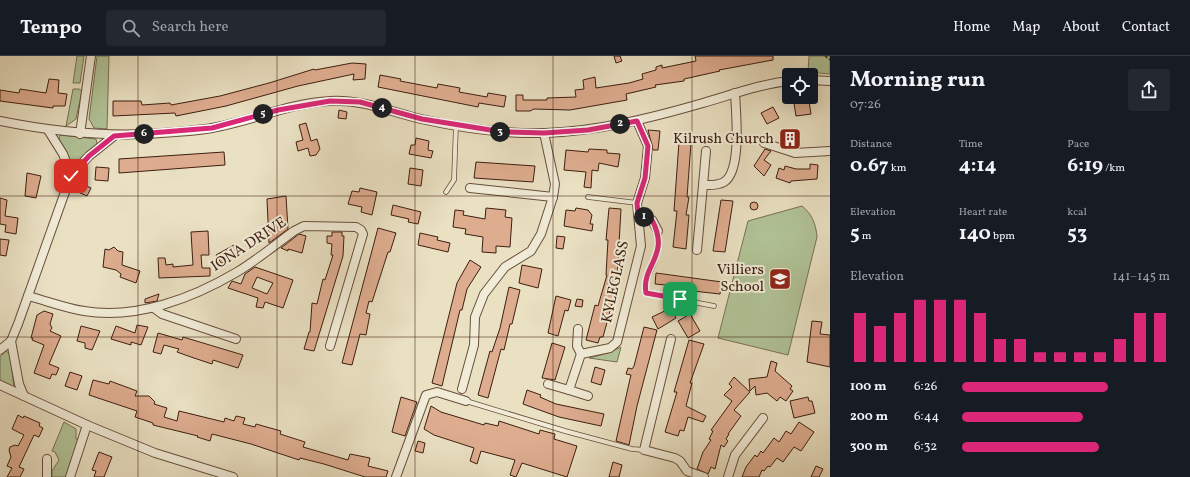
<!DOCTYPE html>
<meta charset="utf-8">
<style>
:root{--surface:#171b24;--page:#242831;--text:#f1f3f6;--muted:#9ea1a6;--line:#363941;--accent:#db2777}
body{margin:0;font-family:Vollkorn,serif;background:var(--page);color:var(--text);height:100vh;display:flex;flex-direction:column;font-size:15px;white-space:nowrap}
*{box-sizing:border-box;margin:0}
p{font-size:13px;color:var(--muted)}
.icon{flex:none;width:22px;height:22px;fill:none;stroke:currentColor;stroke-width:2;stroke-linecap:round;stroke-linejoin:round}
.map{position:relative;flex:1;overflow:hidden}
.drawer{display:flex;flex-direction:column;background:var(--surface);width:360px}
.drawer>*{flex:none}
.fabs{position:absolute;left:782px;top:12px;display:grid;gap:8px}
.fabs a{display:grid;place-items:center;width:36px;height:36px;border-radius:4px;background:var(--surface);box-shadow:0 4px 16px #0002;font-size:20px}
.pin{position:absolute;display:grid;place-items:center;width:34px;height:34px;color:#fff;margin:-17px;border-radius:8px;box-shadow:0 2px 6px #0006}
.km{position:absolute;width:20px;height:20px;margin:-10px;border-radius:50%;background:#222;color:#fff;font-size:11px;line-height:20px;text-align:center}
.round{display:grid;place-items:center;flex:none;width:42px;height:42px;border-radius:4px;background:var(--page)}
.overview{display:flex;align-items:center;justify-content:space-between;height:68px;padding:0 20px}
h1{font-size:22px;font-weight:700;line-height:30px}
.metrics{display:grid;grid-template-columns:repeat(3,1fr);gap:6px;height:68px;padding:4px 20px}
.metrics div{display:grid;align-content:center}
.metrics b{font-size:20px;font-weight:700}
.metrics small{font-size:11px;font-weight:400}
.metrics p{font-size:11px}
.chart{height:112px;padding:8px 20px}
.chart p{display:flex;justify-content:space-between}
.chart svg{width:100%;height:72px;margin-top:4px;stroke:var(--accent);stroke-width:6}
ul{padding:0 20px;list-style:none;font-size:13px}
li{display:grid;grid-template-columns:64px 48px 1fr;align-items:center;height:30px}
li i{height:10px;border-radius:5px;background:var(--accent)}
header{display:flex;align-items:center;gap:24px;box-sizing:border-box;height:56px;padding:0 20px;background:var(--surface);border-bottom:1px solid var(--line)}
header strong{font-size:19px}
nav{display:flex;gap:22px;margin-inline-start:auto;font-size:14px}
.search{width:280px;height:36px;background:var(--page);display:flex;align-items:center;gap:10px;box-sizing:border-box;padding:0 14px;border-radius:4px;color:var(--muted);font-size:15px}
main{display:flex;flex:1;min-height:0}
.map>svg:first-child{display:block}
.green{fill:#b1c498;stroke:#787154}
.building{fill:#dead90;stroke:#3e1e0f;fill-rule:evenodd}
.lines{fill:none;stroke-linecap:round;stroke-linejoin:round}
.service-casing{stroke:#694f3c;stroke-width:5.5}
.minor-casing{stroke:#694f3c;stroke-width:10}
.path{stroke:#3e1e0f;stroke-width:1.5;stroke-dasharray:3 2;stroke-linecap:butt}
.service{stroke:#f1ecd8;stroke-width:4}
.minor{stroke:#f1ecd8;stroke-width:8}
.route-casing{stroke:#fff;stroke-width:8}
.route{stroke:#db2777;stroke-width:5}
.grid{fill:none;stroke:#3e1e0f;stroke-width:1;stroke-opacity:0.55}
.labels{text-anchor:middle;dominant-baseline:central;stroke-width:4;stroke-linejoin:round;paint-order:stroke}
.poi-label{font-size:15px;fill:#3e1e0f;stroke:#f1ecd8;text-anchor:end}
.street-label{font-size:15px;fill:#3e1e0f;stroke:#f1ecd8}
</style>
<header>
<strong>Tempo</strong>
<div class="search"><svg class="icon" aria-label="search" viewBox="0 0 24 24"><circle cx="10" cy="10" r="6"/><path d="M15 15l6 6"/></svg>Search here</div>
<nav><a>Home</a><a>Map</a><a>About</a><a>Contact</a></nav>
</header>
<main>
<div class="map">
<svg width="830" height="421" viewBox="0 0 830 421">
<rect width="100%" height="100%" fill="#eae1c3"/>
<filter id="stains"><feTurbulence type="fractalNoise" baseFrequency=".005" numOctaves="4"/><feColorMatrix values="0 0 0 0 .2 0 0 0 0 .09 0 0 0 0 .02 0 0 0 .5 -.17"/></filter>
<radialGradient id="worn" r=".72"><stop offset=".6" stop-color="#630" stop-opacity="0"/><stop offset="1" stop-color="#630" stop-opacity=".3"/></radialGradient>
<g class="green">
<path d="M77,0h7l-4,27h-7z"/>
<path d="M97,0h12l-2,73 -13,-1 -5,-9z"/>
<path d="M809,0h21v18l-22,-2z"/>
<path d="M73,33h6l3,2 -6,28 -10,7z"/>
<path d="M60,79l36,4 1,5 -25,24 -13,-29z"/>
<path d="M802,150c10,8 14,18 15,31l-29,118 -70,-17 30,-117z"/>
<path d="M621,291l-4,15 -28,-4 19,-5z"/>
<path d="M6,295l4,3 4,33 -14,-7v-23z"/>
<path d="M64,366l12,7v10h4l-14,38h-14v-6l7,-11 -4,-8 -3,-1z"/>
</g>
<g class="building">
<path d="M614,0h6l2,5 -6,2z"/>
<path d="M695,0h78v4l-54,10 1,1 -36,8v2l-29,4 1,2 -30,7 1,6 -57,10 -36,-1 -4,2h-14v-16h7v5h24v-2l29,-1 -1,-7 9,-1 -1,-9 12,-3 1,11 33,-5 14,-4 -1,-5 14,-4v-3l6,-2v3l34,-7z"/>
<path d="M352,7l14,1 -1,15 -12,1 1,-6 -56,12 -72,20 -50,10 -1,-3 -62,3v-15h28l1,4 28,-2 1,2 49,-9 49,-13 45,-14 1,1z"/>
<path d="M380,19l21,4 -1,2 37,7 1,-4 22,4 -1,4 28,5 1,-4 18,3 -2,11 -25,-4 -1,4 -100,-20z"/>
<path d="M49,23l10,1 -1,13 9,1 -2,12h-12v2l-53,-7v-11l19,3 1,-4 26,4z"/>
<path d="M809,45l2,13 -15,2 -2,-13z"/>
<path d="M773,51l6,11 -12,6 -6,-11z"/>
<path d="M339,54l8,2 -1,7 -8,-1z"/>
<path d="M306,67l5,18 6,-2 3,10 -4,6 -6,1 -2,-8 -10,3 -2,-9 7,-2 -4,-15z"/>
<path d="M648,74l12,1 -2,19h-5z"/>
<path d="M416,82l13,3 -1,9 5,1 -2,7 -22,-4 2,-9h4z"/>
<path d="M679,86l12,1 -4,54h2l-3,18h3l-3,34 -13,-2 4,-36h-3z"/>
<path d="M589,93l18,1v3l13,1 -2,13 -19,-4 -1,8 -6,-1 -1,18 -7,-1 2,-15 -22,-2 2,-20 22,2z"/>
<path d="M765,93l6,2 -7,9 7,5 -7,11 -10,-10z"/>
<path d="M224,96l1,13 -106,8v-14z"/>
<path d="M476,106l59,4 -2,16 -59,-4z"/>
<path d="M810,108l8,1 -1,14 -26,2 -1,2 -14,-5 3,-10 5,2 1,-4 11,3h14z"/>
<path d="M96,111l13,1 -1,13 -13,-1z"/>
<path d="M410,112l13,2 -2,16 -13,-2z"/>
<path d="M27,117l14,3 -5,22 -11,-2z"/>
<path d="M82,128l9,4 -4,8 -9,-4z"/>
<path d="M360,132l17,4 -5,23 -11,-3 1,-5 -14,-3 4,-13 7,1z"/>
<path d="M286,140l2,33 -19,14 -2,-44z"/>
<path d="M0,142l7,2 -2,16 13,2 -2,16 -11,-2 1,-7 -6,-1z"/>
<path d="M721,144l12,1 -8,51 -12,-1z"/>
<circle cx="754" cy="150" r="4"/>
<path d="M393,149l28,7 -3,12 -10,-2 1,-3 -18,-4z"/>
<path d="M486,152l20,2 -1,7 7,1 -2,29 -14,-1v7l-14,-1 1,-15 -18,-3 1,-5 -13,-2 2,-17 9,1 -1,4 22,4z"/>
<path d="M576,152l12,2 4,5 -2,9h3l-1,7 -28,-5 2,-16 9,1z"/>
<path d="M609,152l12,1 -4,70h3l-5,26 -3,-1 -9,33h-3l-2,6 -12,-3 9,-35 3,1 9,-31h-1l2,-35h-2z"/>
<path d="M378,172l18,5 -6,19h-2l-16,50 -3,-1 -3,12 4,1 -4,21 -6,-1 -8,31 -10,-2z"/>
<path d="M208,175l1,24h-8l1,13h8v8l-51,2 -1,-20h7l1,7 7,-1v3l20,-2 -2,-33z"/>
<path d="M332,176h10v4h2l-1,20 -29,95 -10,-2 5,-17h1l2,-29 5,1 6,-25 2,1 8,-25h-2l1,-11 -5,-1v-7h5z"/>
<path d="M420,177l18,4 -1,3 13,3 -2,9 -30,-7z"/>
<path d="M299,178l7,2 -4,17 -14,-4v2l-7,-3z"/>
<path d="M557,180l8,1 -2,12 -7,-1z"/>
<path d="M0,183l9,1 -3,16 -6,-1z"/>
<path d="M234,189l6,10 -19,8 -5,-8z"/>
<path d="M114,191l4,4 5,1 -1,13 18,6 -4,12 -16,-6 1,-3 -5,-4 -13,-3 2,-18 4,1z"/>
<path d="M470,204l11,7 -14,22 -5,21h-2l-18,76 -10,-3 25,-100z"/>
<path d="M522,209l20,4 -4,19 -19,-5z"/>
<path d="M255,211l38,13 -10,28 -18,-6 -2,6 -7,-1 2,-9 -30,-10 4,-7 9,3 4,-10zM257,221l16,6 -6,11 -15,-6z"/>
<path d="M656,217l66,9 -2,12 -45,-5 1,-3 -21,-2z"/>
<path d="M509,231l11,3 -8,34h-2l-6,26 -3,-1 -13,49 -10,-3 12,-44 2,1 8,-24z"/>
<path d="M159,238l-2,7 -12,2v-4z"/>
<path d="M556,240l15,4 -3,11 -3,-1 -7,26 -10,-3z"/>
<path d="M577,243l6,1 -1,7 -7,-1z"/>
<path d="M671,252l5,10 -18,11 -6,-12z"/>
<path d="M44,255l9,3 -3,10 2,4 -2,3 11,5 -12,28 10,4 -3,7 -4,-1 -2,5 -16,-6 10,-28 -12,-5 1,-2h-2l6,-23z"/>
<path d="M690,258l10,17 -12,7 -10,-17z"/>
<path d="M812,265l10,1 -2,12 10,1v32l-23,-5z"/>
<path d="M137,269l11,2 -7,18 -10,-3v3l-20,-6 5,-13 19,7z"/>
<path d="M81,270l19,5 -8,19 -7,-2v-5l-8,-2z"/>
<path d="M644,271l13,3 -20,76 -8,39 -13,-4 14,-62 1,-4 -5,-1 2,-6 4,1 2,-3z"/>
<path d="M158,277l24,7 1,-3 60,18 -5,13 -25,-8 -1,4 -21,-7 -14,-5 2,-3 -15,-4 -3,9 -8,-2z"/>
<path d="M689,284l15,4 -14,39h2l-6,23 20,10 -3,6 -15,-5 -4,14 -4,-1 -2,6 -13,-4 12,-40h-3z"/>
<path d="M552,287l13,4 -10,33 -13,-2z"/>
<path d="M771,305l6,2 -2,8 17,15 -2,3 3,2 -7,10 -6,-4 -3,4 -10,-8 -11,2 -1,-9 -5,5 -1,-12 18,-2z"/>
<path d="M595,311l10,3 -4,15 -10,-3z"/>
<path d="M70,316l12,4 -5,14 -12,-4z"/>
<path d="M734,321l16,15 -16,18 7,6 -13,18h1l-3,5 2,2 -4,6 -3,-2 -6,24 -4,-2 -3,7 -11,-5 6,-17 8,-12 -2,-1 4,-8 -2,-1 21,-29 -8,-6 8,-8 -3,-3z"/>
<path d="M93,324l16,4 1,-3 27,10 -2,5h14l6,6 -1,2 13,4 -3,9 13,4 2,-10 45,11 1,-4 9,3 2,-5 9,2 -2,6 12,3 1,-3 25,7 -1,3 25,8 -2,5 45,13 2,-6 20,4 -2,8 20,5 -2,6h-21l-41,-13 -24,-6 -1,2 -48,-16 -39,-10 -2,7 -13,-4 1,-1 -45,-11v-2l-18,-6 2,-6 -48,-16z"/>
<path d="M527,334l14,5 -1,2 16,7 48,10 -3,12 -42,-9 -36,-13z"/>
<path d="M401,341l16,5 -12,34 -13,-4z"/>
<path d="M808,341l1,4h3l3,12 -21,5 -4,-17z"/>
<path d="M431,350l10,6 43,13 1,-2 13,3 1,-5 40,13 1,-4 15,4 -1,5 23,7 -10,31 -45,-14 -6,14 -6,-2 5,-15 -34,-9 -4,13 -7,-3 4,-13 -40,-13 -10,-6z"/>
<path d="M18,359l5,3 1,-2 16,7 -1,3 4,2 -4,9 -5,-2 -15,32 5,2 -4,8h-13l5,-9 -5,-2 4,-9 -2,-7 1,-3 5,-2 3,1 6,-11 -12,-6z"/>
<path d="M799,366l15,10 -13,19 -7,-4 -11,15 -6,-4 -7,9 -2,-1 -4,5 -2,-1 -3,7h-17l4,-10 9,-12 2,2 4,-6 2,2 11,-15 5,4 7,-11 5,3z"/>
<path d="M418,385l7,2 -2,10 -8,-2z"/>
<path d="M99,396l13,5 -8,20h-10l2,-6 -4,-1z"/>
<path d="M613,406l9,3 -3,12h-10z"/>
<path d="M816,410l7,3 -4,8h-8z"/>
</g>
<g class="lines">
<g class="service-casing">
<g id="service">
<path d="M446,136l8,-12 2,-55"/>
<path d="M588,141l49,6"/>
<path d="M658,175c1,10 0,19 -3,29 -4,13 -11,19 -9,33l68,13"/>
<path d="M466,345l99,30 67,18 12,1"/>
</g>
</g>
<g class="minor-casing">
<g id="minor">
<path d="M811,24l19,1"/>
<path d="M0,65c59,12 116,17 176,11 12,-1 25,-2 36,-4 40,-7 78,-25 118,-27 32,-2 61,11 91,18 40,9 83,15 124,14 54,-2 106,-15 158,-30 28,-8 57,-19 86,-22"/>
<path d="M48,74l15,24 8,21"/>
<path d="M80,78l11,-78"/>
<path d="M764,87l31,10 35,-2"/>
<path d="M703,129l3,-34"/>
<path d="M470,132l83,9"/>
<path d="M638,159l14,5 6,11"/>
<path d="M697,194l6,-65c7,0 14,1 21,-3 18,-11 12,-69 11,-89"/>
<path d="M28,240c19,5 37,12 56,15 52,9 109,-13 153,-39 20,-12 38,-27 57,-41l10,-5 52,1 5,3 2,4 -33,112"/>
<path d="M154,252l8,6 74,25"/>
<path d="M578,273l-1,17 4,8"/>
<path d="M671,283l-27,111 31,8 5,3 7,10 17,6"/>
<path d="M11,285l8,43 5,12"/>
<path d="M0,294l11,-9 7,-17 53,-149 18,-19 25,-20"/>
<path d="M548,328l21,6"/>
<path d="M0,329l87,40 68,28 78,24"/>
<path d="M462,333l12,-44 1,-28 9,-23 21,-27 26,-16 10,-17 12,-37 2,-13 -11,-51"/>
<path d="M588,340l-19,-6 12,-36 29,-6 7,-6 24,-96 -4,-43 8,-25 3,-32 -11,-25"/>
<path d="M47,421v-18"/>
<path d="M70,421l17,-52"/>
<path d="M396,421l30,-82 11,-3 29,9"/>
<path d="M728,421l7,-22 28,-37"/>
</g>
</g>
<path class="path" d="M825,0l5,4"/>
<use href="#service" class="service"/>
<use href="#minor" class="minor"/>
</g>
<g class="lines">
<g class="route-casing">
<path id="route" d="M71,120l18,-20 25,-20 98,-8 66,-18 52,-9 30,1 62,17 81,13 41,1 44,-3 49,-9 11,25 -3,32 -8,25 1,12 14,5c19,36 -11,45 -6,73l34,6"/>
</g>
<use href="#route" class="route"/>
</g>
<path class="grid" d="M138,0v421M277,0v421M415,0v421M553,0v421M692,0v421M0,140h830M0,281h830"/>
<defs>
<g id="building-square" transform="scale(1.15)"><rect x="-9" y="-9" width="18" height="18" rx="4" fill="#8f2418" stroke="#f1ecd8"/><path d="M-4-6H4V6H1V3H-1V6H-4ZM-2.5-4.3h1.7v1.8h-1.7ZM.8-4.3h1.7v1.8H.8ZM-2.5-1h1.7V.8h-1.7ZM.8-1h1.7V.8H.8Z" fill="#fff"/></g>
<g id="school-square" transform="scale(1.15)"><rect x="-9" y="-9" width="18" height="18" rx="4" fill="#8f2418" stroke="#f1ecd8"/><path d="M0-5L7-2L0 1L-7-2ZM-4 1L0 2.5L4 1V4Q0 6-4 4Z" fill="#fff"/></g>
</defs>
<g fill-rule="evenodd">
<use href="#building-square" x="790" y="83"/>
<use href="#school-square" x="780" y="223"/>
</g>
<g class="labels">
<g class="poi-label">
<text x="774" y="83">Kilrush Church</text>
<text x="764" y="214">Villiers<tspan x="764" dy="17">School</tspan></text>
</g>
<g class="street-label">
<text transform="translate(249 189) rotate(-33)">IONA DRIVE</text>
<text transform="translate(616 226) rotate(-78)">KYLEGLASS</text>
</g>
</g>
<rect width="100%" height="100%" filter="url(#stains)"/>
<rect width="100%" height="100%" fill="url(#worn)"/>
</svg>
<div class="fabs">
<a><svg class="icon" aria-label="locate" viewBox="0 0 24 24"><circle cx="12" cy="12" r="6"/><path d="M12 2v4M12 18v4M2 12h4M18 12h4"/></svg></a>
</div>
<div class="pin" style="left:680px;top:243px;background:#1e9e55"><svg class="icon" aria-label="arrive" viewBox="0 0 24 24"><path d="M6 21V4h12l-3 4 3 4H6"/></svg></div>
<div class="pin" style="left:71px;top:120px;background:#d93025"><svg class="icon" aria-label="check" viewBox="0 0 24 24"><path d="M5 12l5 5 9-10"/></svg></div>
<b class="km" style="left:644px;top:161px">1</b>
<b class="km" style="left:620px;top:68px">2</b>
<b class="km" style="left:500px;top:76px">3</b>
<b class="km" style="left:382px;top:52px">4</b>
<b class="km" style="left:263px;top:58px">5</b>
<b class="km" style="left:144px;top:78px">6</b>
</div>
<section class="drawer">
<div class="overview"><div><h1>Morning run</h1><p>07:26</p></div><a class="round"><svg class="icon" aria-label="share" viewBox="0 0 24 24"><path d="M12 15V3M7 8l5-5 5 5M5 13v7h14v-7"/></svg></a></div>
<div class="metrics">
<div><p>Distance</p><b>0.67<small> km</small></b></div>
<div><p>Time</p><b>4:14</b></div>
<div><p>Pace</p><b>6:19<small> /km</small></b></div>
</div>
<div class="metrics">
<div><p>Elevation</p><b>5<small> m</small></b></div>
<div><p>Heart rate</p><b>140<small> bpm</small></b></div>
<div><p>kcal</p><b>53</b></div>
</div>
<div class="chart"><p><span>Elevation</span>141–145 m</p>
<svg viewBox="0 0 160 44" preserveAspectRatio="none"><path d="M5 44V14M15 44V22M25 44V14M35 44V6M45 44V6M55 44V6M65 44V14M75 44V30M85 44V30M95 44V38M105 44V38M115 44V38M125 44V38M135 44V30M145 44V14M155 44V14"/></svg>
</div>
<ul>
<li><b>100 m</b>6:26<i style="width:70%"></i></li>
<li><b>200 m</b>6:44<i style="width:58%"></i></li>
<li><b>300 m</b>6:32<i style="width:66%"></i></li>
</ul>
</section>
</main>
